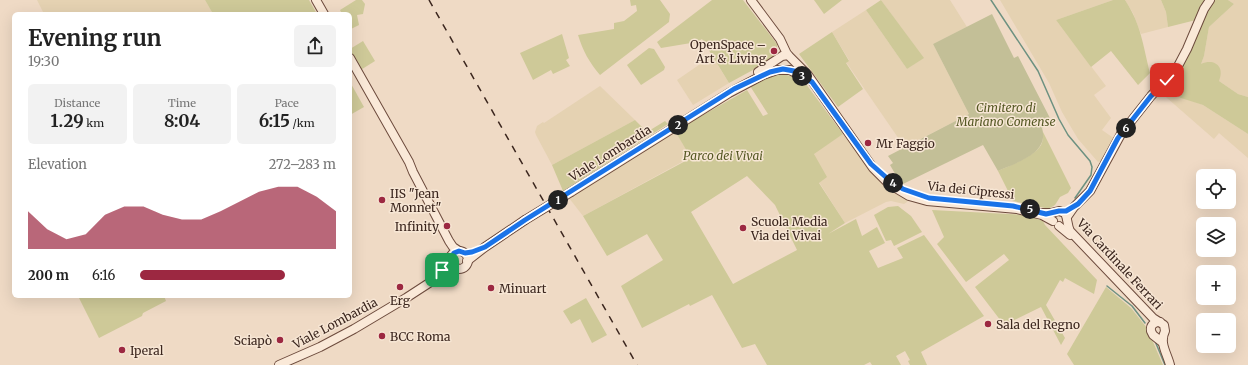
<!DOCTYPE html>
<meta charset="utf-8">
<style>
:root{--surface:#fff;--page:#f2f2f2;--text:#222;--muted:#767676;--accent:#9c2841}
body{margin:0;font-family:Merriweather,serif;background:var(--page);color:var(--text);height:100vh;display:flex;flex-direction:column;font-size:15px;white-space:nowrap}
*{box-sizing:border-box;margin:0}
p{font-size:13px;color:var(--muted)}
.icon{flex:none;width:22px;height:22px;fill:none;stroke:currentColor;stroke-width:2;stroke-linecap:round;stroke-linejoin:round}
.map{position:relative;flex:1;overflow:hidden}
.sheet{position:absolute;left:12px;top:12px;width:340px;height:286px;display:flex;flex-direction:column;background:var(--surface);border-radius:6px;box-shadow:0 4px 16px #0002}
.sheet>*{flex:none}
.controls{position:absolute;left:1196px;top:169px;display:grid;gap:8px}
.controls a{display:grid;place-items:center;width:40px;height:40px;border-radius:6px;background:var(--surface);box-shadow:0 4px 16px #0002;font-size:20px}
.pin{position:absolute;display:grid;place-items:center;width:34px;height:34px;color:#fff;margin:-17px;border-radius:8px;box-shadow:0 2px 6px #0006}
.km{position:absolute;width:20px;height:20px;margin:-10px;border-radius:50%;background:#222;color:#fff;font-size:11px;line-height:20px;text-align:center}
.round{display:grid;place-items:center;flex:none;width:42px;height:42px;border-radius:6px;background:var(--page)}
.overview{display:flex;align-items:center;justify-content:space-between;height:68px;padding:0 16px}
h1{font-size:22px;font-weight:700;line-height:30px}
.stats{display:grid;grid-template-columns:repeat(3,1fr);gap:6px;height:68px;padding:4px 16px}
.stats div{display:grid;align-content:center;border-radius:6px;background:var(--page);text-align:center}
.stats b{font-size:17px;font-weight:700}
.stats small{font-size:11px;font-weight:400}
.stats p{font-size:11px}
.chart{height:112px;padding:8px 16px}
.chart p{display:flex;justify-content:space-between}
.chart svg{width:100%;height:72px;margin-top:4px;fill:var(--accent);opacity:.7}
ul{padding:0 16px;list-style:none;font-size:13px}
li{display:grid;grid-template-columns:64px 48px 1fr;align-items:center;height:30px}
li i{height:10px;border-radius:5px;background:var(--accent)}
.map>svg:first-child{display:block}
.farmland{fill:#e5d2b2}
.green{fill:#cec998;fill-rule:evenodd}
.cemetery{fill:#c3bf97}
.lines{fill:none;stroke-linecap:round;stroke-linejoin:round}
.stream{stroke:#6d9181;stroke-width:1.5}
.secondary-casing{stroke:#6d4b3d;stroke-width:10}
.secondary{stroke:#fae9d8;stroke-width:8}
.rail{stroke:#3b261e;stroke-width:1.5;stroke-dasharray:7 7;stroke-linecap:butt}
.secondary-bridge-casing{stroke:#6d4b3d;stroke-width:10;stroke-linecap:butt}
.secondary-bridge{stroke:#fae9d8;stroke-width:8}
.route-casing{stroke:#fff;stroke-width:8}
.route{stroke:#1a73e8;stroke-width:5}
.poi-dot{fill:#9c2841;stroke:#f7e6d4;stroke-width:1.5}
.labels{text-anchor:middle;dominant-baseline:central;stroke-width:3;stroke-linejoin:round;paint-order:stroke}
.poi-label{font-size:12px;fill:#3b261e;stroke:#f7e6d4;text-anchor:start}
.park-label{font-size:12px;font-style:italic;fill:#555824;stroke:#f7e6d4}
.street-label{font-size:12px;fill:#3b261e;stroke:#f7e6d4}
</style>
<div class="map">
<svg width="1248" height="365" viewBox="0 0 1248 365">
<rect width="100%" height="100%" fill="#efdac5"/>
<g class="farmland">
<path d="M37,0h168l8,14h-169z"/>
<path d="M881,0h69l17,27 -34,17 36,70 -70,36 2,-3v-5l-55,-80 3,-2 -17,-28 34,-22 41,59 16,-11z"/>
<path d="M1000,0h113l-57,20 50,66 -12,9 17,23 -9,12 13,9 -13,22 -4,1 -20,-23 -16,-27 -13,-29z"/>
<path d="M1125,0h36l5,12 2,15 -27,7 -8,-21z"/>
<path d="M1228,0h20v97l-10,-3 -19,-13 -18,-17 3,-8 5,-29 25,-23z"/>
<path d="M712,56l17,27 -36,22 -16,-25z"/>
<path d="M600,86l35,34 -83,45 -16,-30 -1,-3 2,-6 6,-4 1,1z"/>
<path d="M1163,86l18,11 22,8 45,29v24l-29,-25 -5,6 -55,-48z"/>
<path d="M675,131l16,26 -108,59 -14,-18z"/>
<path d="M843,134l37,44 28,22 -1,2 -3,2 -13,-3 -5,1 -41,21 -26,-41 -5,-29z"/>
</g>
<g class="green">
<path d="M205,0h104l8,14h-104z"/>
<path d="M356,0h6l3,4 -2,10 -6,1 2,10 -8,4 -1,-2v-13h-8l-2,-4z"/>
<path d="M630,0h30l10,14 -1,8 -69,53c-11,-13 -17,-24 -22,-40l36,-6v-6l10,-2 13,-10 -1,-6 -5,1z"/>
<path d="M712,0h31l34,44v9l-4,6 -44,24 -27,-44 -5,3 -36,6 -4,-6z"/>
<path d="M814,0h28l-18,14z"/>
<path d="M881,0l43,58 -17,11 -41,-59z"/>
<path d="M1113,0h12c16,24 18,45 25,73l-12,12 -27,-34 -20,16 -35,-47z"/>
<path d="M1161,0h45l-10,20 -28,7 -2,-15z"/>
<path d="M1212,0h16l6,4 -25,23 -5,29 -3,8c14,-6 24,3 18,17l19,13 10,3v37l-45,-29 -22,-7 -18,-12z"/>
<path d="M832,32l17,29 -3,2 17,26 -25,18 -39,-53z"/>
<path d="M562,34l7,24 -3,2 4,6 -17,8 -2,-4 -18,10 -13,-27z"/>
<path d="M363,41l12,20 -16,10 -9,-15v-7z"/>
<path d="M649,48l5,1 11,18 -1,3 -23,15 -14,-20z"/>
<path d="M774,74c13,0 21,2 32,10l37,50 -29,20 13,23 -8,6 26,40 -17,11 28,-15 6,17 15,-9 8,16 -16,8 9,17 25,-10 -6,-10 27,-13 60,81 -63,36 6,13h-17l-2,-4 2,-1 -5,-9 -9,5 5,9h-29l-2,-3 -6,3h-97l-12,-21 -13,4 -30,-53 -22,11 -1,-2 -47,24 -21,-42 42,-26 -16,-26 -40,22 -24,-40 108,-58 -16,-27 72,-41 16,26 5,-2 -18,-28zM747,176l28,29 22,45 -64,34 -42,-72z"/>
<path d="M350,82l14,25 -14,8z"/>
<path d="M635,120l12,12 18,-11 3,3 -105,67 -11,-26z"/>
<path d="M1043,132l28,56 -3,5 -8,4 -5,8 -5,3h-5l-32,-7 -15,-30c12,-6 36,-14 43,-26 2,-4 2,-8 2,-13z"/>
<path d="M898,206l13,10 11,16 -28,14 -3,-6 -5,1 -12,-26 14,-8z"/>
<path d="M932,210l96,5 15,6 2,4 52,55 -3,14 -29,-16 -2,4 -3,-2 -14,25 19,33 -4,7 -20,-38 -37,18 -29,-38 34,-27 -5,-6 -38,28 -29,-38 7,-7z"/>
<path d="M1106,287l25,21 16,20 16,37h-89l-7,-11z"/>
<path d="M78,296h86l2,5 -23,12 -1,3 -43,22z"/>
<path d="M586,298l21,37 -15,8 -12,-24 -9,5 -8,-13z"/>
</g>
<path class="cemetery" d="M992,14l22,44 4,-2 34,66 -10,6c8,26 -27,35 -44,43l-15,-26 -80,39 -3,-8 -3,1 -7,-12 3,-2 -5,-7 81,-42 -36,-70z"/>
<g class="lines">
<g class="stream">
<path d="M991,0l47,71 21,48 9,16 22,26 2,6 -1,8 -16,23"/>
<path d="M1107,286l25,20 13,17"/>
<path d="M1155,341l10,24"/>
</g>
<g class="secondary-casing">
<g id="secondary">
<path d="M316,0l8,14"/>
<path d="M751,0l29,39 7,15 21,21 65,93 16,16 20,12 18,5 90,8 25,6 11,6"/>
<path d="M350,58l59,104 4,10 36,69 4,6 6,4"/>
<path d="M758,72l24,-16 6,-1"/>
<path d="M571,192l158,-99 34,-18 14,-5h13l17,9"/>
<path d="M1042,213h9l8,-2 6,2c3,6 2,12 5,18l83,87 11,7 1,6c-6,12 2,22 5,34"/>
<path d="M1067,217l7,-10 16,-16 31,-57 30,-38 26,-28 10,-19 17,-40 6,-9"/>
<path d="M1059,226l11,9"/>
<circle cx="459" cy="260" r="9"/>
<path d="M467,261l18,-14 40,-27"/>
<path d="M437,274l13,-14"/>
<path d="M1160,322c-6,0 -10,3 -9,9l2,4 9,7"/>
<path d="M279,365l41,-18 34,-18 52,-31 40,-26 11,-4"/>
</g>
</g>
<use href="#secondary" class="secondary"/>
<path class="rail" d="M429,0l208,365"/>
<g class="secondary-bridge-casing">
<path id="secondary-bridge" d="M525,220l46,-28"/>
</g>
<use href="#secondary-bridge" class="secondary-bridge"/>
</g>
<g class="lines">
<g class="route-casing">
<path id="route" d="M442,270l7,-8 5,-9 5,-2 6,2 7,-1 13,-5 40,-27 209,-131 36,-17 13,-3 11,2 18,11 59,82 17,15 15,10 26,9 84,8 33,8 13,-3h7l12,-7 12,-13 28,-53 33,-42 16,-16"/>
</g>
<use href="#route" class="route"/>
</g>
<g class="poi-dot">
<circle cx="774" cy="51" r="4"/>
<circle cx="868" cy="143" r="4"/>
<circle cx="382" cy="200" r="4"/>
<circle cx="447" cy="226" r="4"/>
<circle cx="743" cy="228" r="4"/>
<circle cx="400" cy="287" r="4"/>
<circle cx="491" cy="288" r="4"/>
<circle cx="988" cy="324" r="4"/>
<circle cx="382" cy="336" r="4"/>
<circle cx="280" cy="340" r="4"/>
<circle cx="122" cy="350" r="4"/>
</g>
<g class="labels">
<g class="poi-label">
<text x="766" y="44" text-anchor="end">OpenSpace –<tspan x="766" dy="14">Art &amp; Living</tspan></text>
<text x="876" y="143">Mr Faggio</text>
<text x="390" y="193">IIS "Jean<tspan x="390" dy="14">Monnet"</tspan></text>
<text x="751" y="221">Scuola Media<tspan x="751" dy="14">Via dei Vivai</tspan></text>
<text x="439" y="226" text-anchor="end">Infinity</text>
<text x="499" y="288">Minuart</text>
<text x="400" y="300" text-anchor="middle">Erg</text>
<text x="996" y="324">Sala del Regno</text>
<text x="390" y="336">BCC Roma</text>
<text x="272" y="340" text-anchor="end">Sciapò</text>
<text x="130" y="350">Iperal</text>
</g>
<g class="park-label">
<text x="1006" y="107">Cimitero di<tspan x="1006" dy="14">Mariano Comense</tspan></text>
<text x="723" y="155">Parco dei Vivai</text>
</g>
<g class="street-label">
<text transform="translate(610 153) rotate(-32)">Viale Lombardia</text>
<text transform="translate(971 190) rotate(6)">Via dei Cipressi</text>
<text transform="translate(1120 264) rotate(47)">Via Cardinale Ferrari</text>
<text transform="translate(335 323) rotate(-28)">Viale Lombardia</text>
</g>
</g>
</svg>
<div class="controls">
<a><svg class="icon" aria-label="locate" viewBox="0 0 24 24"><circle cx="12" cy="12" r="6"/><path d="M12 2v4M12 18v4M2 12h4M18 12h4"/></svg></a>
<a><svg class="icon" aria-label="layers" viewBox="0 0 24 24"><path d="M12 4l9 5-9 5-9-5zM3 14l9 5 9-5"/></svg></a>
<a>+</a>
<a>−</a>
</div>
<div class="pin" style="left:442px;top:270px;background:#1e9e55"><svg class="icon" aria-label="arrive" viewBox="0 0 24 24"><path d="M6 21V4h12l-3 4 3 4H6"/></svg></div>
<div class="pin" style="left:1167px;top:80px;background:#d93025"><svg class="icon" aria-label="check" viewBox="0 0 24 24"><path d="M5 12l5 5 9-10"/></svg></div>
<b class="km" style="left:558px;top:200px">1</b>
<b class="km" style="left:678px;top:125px">2</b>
<b class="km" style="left:802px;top:76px">3</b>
<b class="km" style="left:893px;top:183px">4</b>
<b class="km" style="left:1030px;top:209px">5</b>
<b class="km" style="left:1126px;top:128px">6</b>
<section class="sheet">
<div class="overview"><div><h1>Evening run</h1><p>19:30</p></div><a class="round"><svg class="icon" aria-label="share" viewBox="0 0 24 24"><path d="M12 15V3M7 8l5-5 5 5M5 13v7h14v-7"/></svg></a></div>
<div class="stats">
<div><p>Distance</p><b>1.29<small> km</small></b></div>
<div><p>Time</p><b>8:04</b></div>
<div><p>Pace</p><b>6:15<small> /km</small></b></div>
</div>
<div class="chart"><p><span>Elevation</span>272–283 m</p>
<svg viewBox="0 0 160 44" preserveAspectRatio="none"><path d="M0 44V21L10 32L20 38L30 35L40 23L50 18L60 18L70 23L80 26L90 26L100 21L110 15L120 9L130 6L140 6L150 12L160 21V44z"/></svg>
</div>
<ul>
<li><b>200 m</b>6:16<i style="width:74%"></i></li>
</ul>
</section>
</div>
